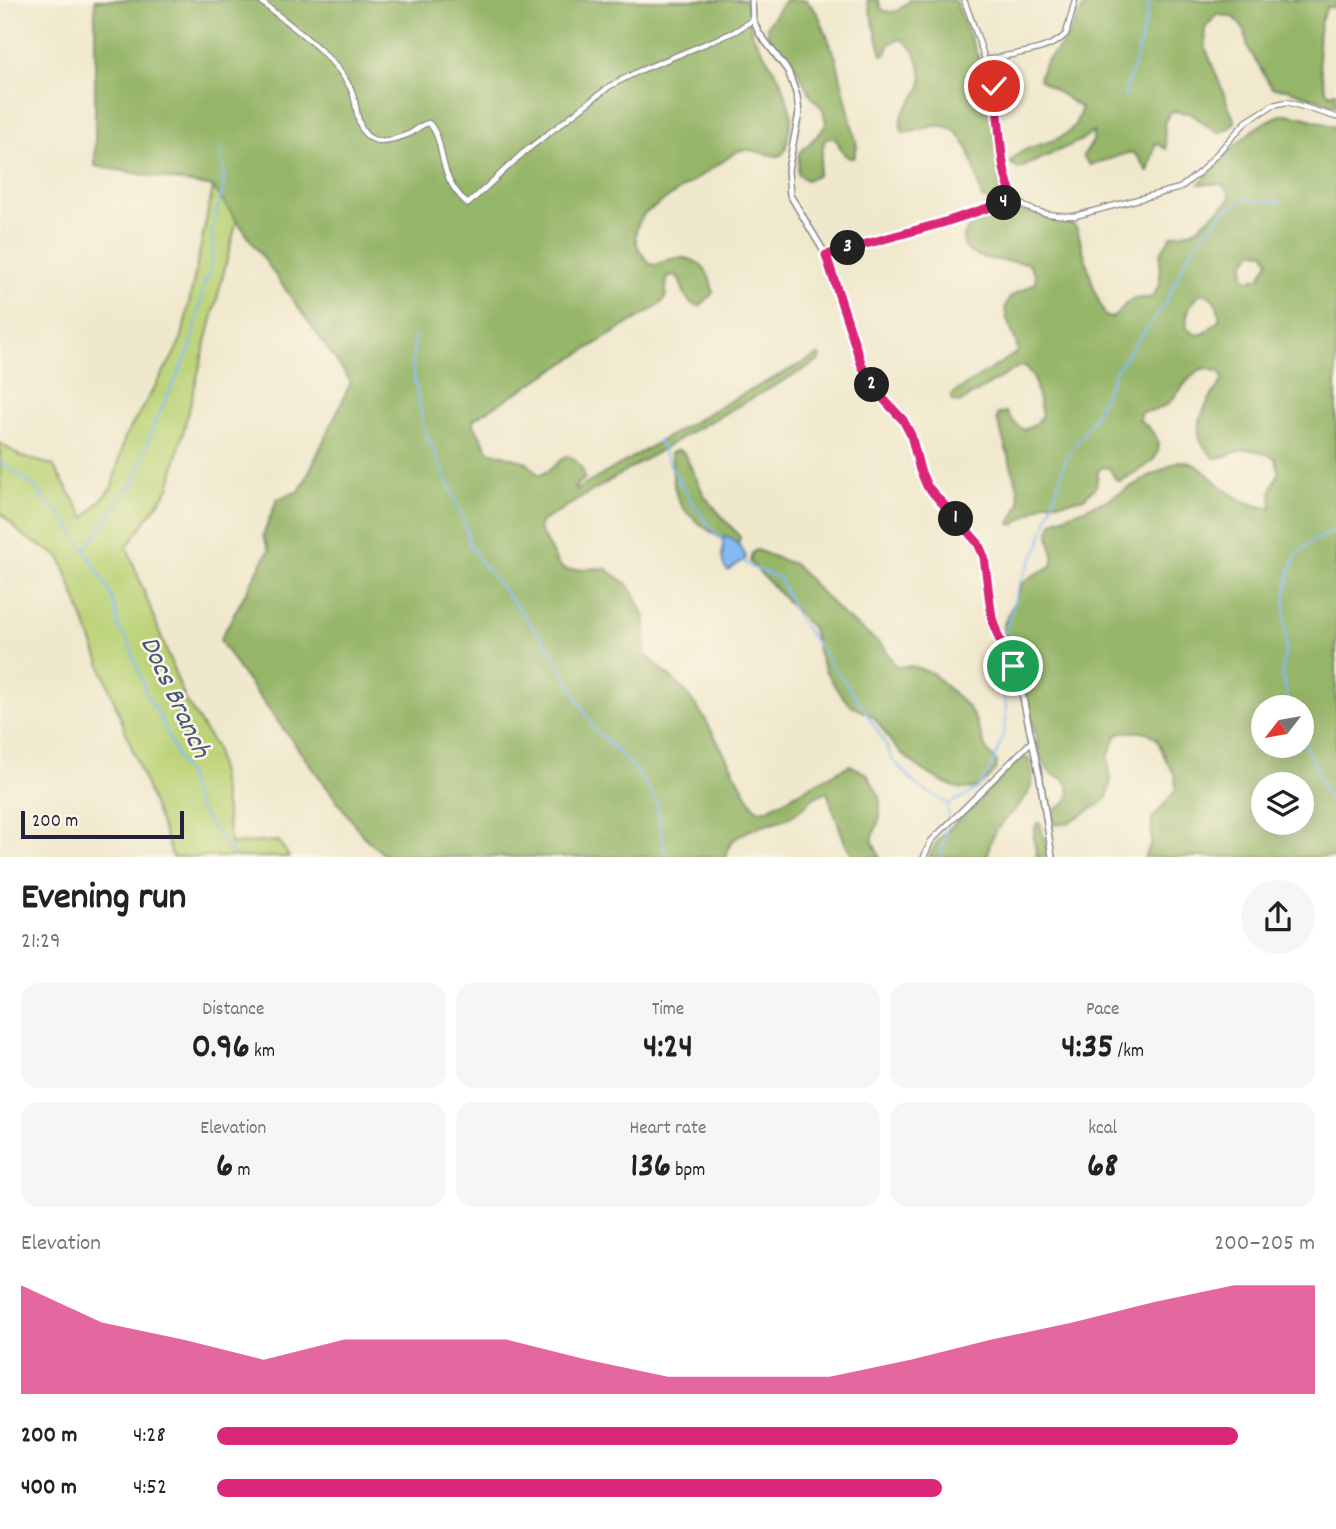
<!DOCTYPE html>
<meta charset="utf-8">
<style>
:root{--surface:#fff;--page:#f6f6f6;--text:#222;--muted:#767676;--accent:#db2777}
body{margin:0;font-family:Dekko,sans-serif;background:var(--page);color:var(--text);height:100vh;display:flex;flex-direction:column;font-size:26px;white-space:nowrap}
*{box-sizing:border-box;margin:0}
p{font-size:23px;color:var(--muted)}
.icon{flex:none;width:38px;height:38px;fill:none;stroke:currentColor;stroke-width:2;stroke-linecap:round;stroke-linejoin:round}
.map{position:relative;height:857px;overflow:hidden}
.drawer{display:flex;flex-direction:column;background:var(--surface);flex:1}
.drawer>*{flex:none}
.needle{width:46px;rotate:239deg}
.controls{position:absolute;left:1251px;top:695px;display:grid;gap:14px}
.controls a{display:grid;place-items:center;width:63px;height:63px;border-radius:50%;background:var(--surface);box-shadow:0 4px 18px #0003;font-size:35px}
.scale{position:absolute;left:21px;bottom:18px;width:163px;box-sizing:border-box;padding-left:7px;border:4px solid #22223b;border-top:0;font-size:19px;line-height:24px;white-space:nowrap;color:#22223b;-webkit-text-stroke:5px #fcf5e5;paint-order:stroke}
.pin{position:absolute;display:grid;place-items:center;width:60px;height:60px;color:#fff;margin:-30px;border:4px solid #fff;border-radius:50%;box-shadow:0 2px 7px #0007}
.km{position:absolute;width:35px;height:35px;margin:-18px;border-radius:50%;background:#222;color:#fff;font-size:19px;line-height:35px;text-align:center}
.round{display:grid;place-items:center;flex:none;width:74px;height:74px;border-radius:37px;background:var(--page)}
.summary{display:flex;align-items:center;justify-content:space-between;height:119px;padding:0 21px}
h1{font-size:38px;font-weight:700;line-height:52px}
.figures{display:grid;grid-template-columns:repeat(3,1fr);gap:10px;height:119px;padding:7px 21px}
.figures div{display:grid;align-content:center;border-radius:18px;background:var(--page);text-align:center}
.figures b{font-size:35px;font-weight:700}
.figures small{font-size:19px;font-weight:400}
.figures p{font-size:19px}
.chart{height:196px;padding:14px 21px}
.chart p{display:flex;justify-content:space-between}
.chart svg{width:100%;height:126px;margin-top:7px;fill:var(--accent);opacity:.7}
ul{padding:0 21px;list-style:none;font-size:23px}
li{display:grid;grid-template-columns:112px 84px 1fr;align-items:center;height:52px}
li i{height:18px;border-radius:9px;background:var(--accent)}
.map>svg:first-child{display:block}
.green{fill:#bcd378;stroke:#6f7a5a;stroke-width:2}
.forest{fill:#95b568;stroke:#5c6c52;stroke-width:2;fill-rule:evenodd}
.water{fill:#83baf3;stroke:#526e97;stroke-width:2}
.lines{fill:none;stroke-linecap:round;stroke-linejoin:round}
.stream{stroke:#83baf3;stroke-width:2}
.minor-casing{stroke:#898584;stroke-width:7}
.tertiary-casing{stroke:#898584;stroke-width:8}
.minor{stroke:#fff;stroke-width:4.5}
.tertiary{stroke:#fff;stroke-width:5}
.route-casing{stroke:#fff;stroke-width:14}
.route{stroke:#db2777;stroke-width:9}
.labels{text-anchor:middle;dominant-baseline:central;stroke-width:5;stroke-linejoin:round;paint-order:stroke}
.water-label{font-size:28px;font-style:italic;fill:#44577b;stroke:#fcf5e5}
</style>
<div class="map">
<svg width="1336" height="857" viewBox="0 0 1336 857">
<rect width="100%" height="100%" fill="#fcf5e5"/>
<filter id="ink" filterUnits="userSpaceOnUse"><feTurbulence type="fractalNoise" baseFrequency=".0143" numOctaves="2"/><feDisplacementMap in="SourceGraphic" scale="14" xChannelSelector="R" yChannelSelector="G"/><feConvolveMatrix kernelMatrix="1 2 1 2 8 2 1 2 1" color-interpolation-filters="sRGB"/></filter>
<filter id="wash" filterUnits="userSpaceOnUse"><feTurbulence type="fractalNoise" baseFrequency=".00686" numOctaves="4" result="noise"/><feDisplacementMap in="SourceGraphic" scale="28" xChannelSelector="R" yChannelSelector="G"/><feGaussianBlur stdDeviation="1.57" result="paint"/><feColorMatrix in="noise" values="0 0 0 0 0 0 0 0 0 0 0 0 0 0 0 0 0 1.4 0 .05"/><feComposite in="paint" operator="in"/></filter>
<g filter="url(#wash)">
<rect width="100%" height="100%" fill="#f0e8cc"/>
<path class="green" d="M213,187l24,33 -68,268 -42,59 58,152 31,49 15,96 48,-3 10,16h-116l-113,-300 -38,-22 -22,-23v-69l22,14 31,8 32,53 27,-31 13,-50 48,-81 9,-19z"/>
<g class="forest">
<path d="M95,0h651l6,34 30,49 10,34 -7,34 -5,5c-15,0 -27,-9 -42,-5l-94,63c-14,20 -10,32 6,50l7,1c27,-15 52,-6 56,28l-13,13c-15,-1 -16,-17 -22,-29l-6,-2 -5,4 -2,20 -6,6 -185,114 -1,4 16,28 37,11 13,13c12,-3 17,-13 28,-19 9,2 16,12 18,22l-10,9 1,3 152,-88 90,-47 3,2 -4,5 -131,73 -145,87 -2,7 19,35 7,6 40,-2 21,15 9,12 11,25 -2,25 2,10 39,36 19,26 47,85 7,8h8l84,-45 17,9 13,23v20l-7,19v7l7,14h-26l-9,-14 -18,-51c-15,2 -22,17 -36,24 -18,9 -67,14 -64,41h-340l-23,-20 -124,-166 -20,-31 49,-90 -6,-14 14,-37 22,-8 5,-8 47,-101 -138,-195 -118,-21z"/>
<path d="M785,0h21l12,14 18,44 21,88 -3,12c-12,1 -12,-12 -20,-20h-7l-3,4 -6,33 -12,5 -8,-5 1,-22 22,-21 5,-8 -1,-6 -2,-9 -12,-13 -17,-32 -9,-10 -9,-5 -8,-13 -1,-10z"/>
<path d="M867,0h11l4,10c13,6 20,-2 28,-10h45l35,86 8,43 1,68 -10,4 -7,-2c-6,-24 -13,-78 -47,-73 -11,1 -20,8 -32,6 -11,-19 17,-32 19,-50 1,-8 -2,-15 -4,-22 -3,-10 -8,-16 -17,-21l-11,4 -4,11 -4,1z"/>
<path d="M1088,0h248v11l-2,-3 -7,-1c-14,24 -9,57 -1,83l4,4 6,-2v14l-49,-17 -15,-1 -24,-40 -3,-17 -10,-13 -18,-4 -12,14 1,21 29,73 -8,8 -10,3 -27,-20 -19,-2 -7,12 2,26 -10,-6 -8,29 -10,-15 -6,-5 -42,13 -7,-9 10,-15v-9l-13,9 -62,28 -8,-7c21,-27 63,-10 71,-54l-42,-29c5,-21 12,-20 24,-36 9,-13 15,-29 25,-43z"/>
<path d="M1285,114l18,3 33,10v730h-192l7,-13 1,-25 24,-29 -1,-15 -8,-13 -10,-23 -10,-7h-24l-7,4 -8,21 3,24 -4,17 -5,5 -35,20 -12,2 -3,-8 2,-6 12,-9 4,-9 -2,-8 -4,-6 -14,-6 -9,-15 -22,-90 -15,-34 -1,-8 19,-42 8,-7 22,-11c6,-17 -11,-31 3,-46l50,-19 73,-40c21,0 28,13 42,25 14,11 35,22 52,22l-1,-16 8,-21 -4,-13c-17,-8 -27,-12 -44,-4 -7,3 -10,4 -17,4 -5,-6 -12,-12 -14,-19 -6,-19 12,-45 23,-59l-3,-8 -16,-4c-30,16 -24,43 -63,44l-2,7c39,31 13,46 -19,62h-3l-8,-13 -7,-1 -4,5 -2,14 -12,12 -19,4h-19l-32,23 -4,-1 10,-21 -2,-15 -21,-69 1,-5 8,-2 10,13 8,5 12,-6 6,-9 -8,-37 -9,-12h-5l-61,37 -7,-2 -1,-4 4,-5 63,-40c0,-18 -26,-44 -3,-58 6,-4 13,-6 20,-11l1,-8 -8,-12c-17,-2 -85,-1 -59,-36l45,-19 60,17 3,4 18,63 10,24 6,2c9,-3 10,-11 17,-16 8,-6 16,-2 25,-5l7,-14v-29l12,-19 21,-4 35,-29 2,-7 -8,-11h-23c24,-25 51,-61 86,-70zM1254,251l11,1 4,9 -9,16 -12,4 -4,-6v-12zM1202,293c13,3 18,15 17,27l-14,13 -8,2 -10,-6c-2,-14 2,-28 15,-36zM1264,707h38v39h-38zM1264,784h38v38h-38z"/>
<path d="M678,450l6,3 21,44 35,40 -1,5 -9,2c-18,-12 -45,-26 -53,-47 -5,-13 -4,-30 -6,-44z"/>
<path d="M756,550l38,14 50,52 40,31 12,20 15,-1 21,7 35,33 8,13 11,30 11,13 -1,8c-8,9 -17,19 -30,19 -18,1 -56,-27 -69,-40 -9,-9 -14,-21 -22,-30 -5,-7 -16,-8 -23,-13 -9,-7 -17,-20 -23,-29 -11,-16 -11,-34 -18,-50l-61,-65 2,-9z"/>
<path d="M1021,758h7c21,48 -40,54 -40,99h-60l10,-17z"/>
<path d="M1037,823l3,1 9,33h-12c-2,-12 -6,-23 0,-34z"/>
</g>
<path class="water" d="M726,536c9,2 18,14 20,22l-18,13c-9,-8 -5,-23 -4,-34z"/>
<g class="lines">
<g class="stream">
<path d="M1124,96l16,-51 10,-45"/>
<path d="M415,336l-3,30 12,64 31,68 12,32 2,14 11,17 68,84 46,84 38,36 18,26 7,14 9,52"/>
<path d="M658,439c16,38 38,72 65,102"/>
<path d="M0,462l36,25 11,17 15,10 44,70 9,22 3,21 10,13 20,58 11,17 21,48 8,12 3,16 8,18 36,48"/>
<path d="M86,548l25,-33 7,-14 17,-20 20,-59 36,-75 13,-62 6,-14 3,-15 -1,-27 11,-40 1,-15 -4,-28"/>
<path d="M742,560l9,7 28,11 18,39 63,86 25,40 6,15 24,26 33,20v18"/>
<path d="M1003,640l17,-58 20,-38 26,-85 27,-40 23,-49 49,-66 20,-43 17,-26 23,-24 18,-12 38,3"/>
<path d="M1289,707l-7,-35 4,-28 -1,-43 5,-30 7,-17 13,-11 26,-13"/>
<path d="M1302,737l34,78"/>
<path d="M948,804c10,-4 21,-9 29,-16 15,-13 31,-59 29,-80 -1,-22 -13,-40 -5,-63"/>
<path d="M942,857l5,-30"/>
</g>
</g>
</g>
<g filter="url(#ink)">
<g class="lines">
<g class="minor-casing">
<g id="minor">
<path d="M259,0c30,25 75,54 92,89 8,16 3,45 24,51 9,3 28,-3 36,-7 7,-4 10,-9 18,-10 12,13 11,32 17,48 4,14 12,24 22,33l55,-51 87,-67 29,-15 95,-39 19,-12"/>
<path d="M964,0c21,55 33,92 39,151 1,16 1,34 11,47 13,15 42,18 61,18l105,-28 21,-17 45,-49 27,-17 14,-3 49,15"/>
<path d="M987,60c24,-7 61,-7 79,-26l9,-34"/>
<path d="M826,255l116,-32 73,-24"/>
<path d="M924,857l7,-16 100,-99"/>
</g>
</g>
<g class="tertiary-casing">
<path id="tertiary" d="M752,0l1,20 6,13 29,38 9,25 2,17 -11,57 2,25 36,60 36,111 15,26 26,28 8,14 9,36 7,16 51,57 6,14 8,61 28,66 20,95 12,78"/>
</g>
<use href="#minor" class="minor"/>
<use href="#tertiary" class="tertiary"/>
</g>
</g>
<g class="lines" filter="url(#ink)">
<g class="route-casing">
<path id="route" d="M994,86c7,33 4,87 21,113l-73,24 -116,32 36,111 15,26 26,28 8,15 9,35 7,16 51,57 6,14 8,61 6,18 15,30"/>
</g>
<use href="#route" class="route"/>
</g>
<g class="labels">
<g class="water-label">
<text transform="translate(173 698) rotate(65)">Docs Branch</text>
</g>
</g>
</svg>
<div class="controls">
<a><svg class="needle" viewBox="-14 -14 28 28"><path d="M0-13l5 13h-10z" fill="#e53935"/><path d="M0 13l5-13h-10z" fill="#767676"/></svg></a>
<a><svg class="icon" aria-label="layers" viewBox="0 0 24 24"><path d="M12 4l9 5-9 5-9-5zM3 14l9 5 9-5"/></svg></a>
</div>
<div class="scale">200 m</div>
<div class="pin" style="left:1013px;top:666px;background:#1e9e55"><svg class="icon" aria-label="arrive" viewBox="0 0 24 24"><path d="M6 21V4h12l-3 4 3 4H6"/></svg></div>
<div class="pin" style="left:994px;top:86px;background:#d93025"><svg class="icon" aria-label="check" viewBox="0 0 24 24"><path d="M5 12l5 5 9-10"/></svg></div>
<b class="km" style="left:956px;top:519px">1</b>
<b class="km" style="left:872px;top:385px">2</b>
<b class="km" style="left:848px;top:248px">3</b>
<b class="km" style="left:1004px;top:203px">4</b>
</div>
<section class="drawer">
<div class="summary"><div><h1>Evening run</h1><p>21:29</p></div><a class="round"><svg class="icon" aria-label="share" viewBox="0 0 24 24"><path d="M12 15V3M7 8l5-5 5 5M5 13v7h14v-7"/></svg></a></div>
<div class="figures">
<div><p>Distance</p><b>0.96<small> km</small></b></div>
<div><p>Time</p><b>4:24</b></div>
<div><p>Pace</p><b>4:35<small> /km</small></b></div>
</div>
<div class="figures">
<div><p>Elevation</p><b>6<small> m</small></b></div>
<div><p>Heart rate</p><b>136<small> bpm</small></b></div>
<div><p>kcal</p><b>68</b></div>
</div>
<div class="chart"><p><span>Elevation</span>200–205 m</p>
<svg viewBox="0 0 160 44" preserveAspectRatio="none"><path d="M0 44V6L10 19L20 25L30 32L40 25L50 25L60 25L70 32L80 38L90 38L100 38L110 32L120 25L130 19L140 12L150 6L160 6V44z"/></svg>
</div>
<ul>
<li><b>200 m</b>4:28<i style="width:93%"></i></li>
<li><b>400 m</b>4:52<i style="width:66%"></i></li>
</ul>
</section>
